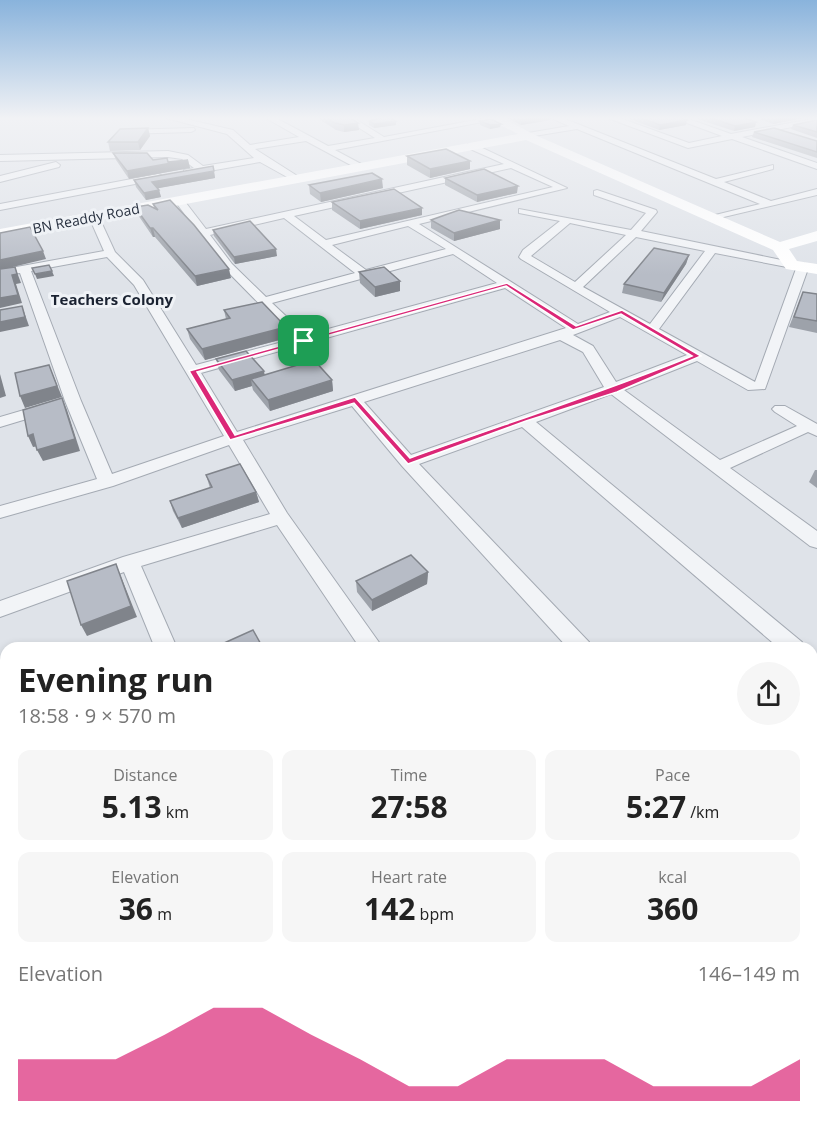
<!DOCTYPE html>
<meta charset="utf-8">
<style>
:root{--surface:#fff;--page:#f6f6f6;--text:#222;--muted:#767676;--accent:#db2777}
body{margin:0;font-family:"Open Sans",sans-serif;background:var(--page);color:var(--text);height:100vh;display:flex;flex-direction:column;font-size:22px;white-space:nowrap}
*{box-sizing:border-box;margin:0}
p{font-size:20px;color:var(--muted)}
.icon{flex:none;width:33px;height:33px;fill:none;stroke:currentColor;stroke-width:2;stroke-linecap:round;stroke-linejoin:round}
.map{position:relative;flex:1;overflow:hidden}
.sheet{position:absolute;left:0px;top:642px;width:818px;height:486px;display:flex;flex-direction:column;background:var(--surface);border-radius:18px 18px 0 0;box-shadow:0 3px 9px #0003}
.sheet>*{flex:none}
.pin{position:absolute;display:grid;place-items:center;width:51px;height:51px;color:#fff;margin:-26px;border-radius:12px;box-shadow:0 3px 9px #0006}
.round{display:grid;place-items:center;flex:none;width:63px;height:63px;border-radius:32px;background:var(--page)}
.summary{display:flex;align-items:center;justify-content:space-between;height:102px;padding:0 18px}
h1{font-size:33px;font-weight:700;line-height:45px}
.metrics{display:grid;grid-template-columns:repeat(3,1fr);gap:9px;height:102px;padding:6px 18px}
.metrics div{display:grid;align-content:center;border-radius:12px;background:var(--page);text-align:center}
.metrics b{font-size:30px;font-weight:700}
.metrics small{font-size:16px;font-weight:400}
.metrics p{font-size:16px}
.chart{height:168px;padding:12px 18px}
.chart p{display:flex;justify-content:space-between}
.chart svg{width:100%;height:108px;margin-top:6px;fill:var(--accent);opacity:.7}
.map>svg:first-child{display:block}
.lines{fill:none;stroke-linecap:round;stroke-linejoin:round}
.street-casing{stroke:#a4aab3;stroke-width:2}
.street{fill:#f2f4f7;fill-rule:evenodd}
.secondary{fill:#fff;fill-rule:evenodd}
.wall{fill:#9da2aa}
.shaded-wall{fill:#80848b}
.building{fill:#b7bcc6;stroke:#80848b;stroke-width:1.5}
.route{fill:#db2777;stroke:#fff;stroke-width:1.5;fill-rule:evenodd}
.labels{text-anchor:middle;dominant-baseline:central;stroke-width:6;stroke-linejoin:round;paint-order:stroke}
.far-street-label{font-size:14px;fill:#283140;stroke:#eff2f6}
.far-neighbourhood-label{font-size:15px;font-weight:bold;fill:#1a2231;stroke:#eff2f6}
</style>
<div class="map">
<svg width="817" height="1128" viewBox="0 0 817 1128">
<rect width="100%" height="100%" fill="#dfe3e9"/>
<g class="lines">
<g class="street-casing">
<g id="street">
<path d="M162,117h15l56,13 17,15 49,-8 -35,-20h10l54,29 47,-8 -33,-21h10l32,20 107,-20 7,2 -163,31 28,15v4l-3,1 -54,-29 -51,8 44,28 2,2 -5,3 -36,-20 -73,13 -3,-1v-4l10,-2 -12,-9 -14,-2 -168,4v-6l168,-4 20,4 15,11 51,-8 -27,-24z"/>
<path d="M549,117h11l156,62 57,-14v4l-49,13 47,19 46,-12v6l-106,25v-4l49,-12 -183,-75 -49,8v-4l41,-7z"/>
<path d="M605,117h12l72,26 33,-7 -51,-19h12l48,17 86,-16v4l-75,15 75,26v6l-85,-30 -44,9z"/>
<path d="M194,128l1,2 -4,2 -67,2 -4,-2 4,-2z"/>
<path d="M468,144h6l93,44 -148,36 159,100 32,-12 -89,-53 -2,-2 4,-7 37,-29 -41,-8v-4l112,21 15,-17 -52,-18v-4l3,-1 59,20 1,2 -16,19 155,32 2,2 -6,3 -77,-15 -56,76 96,53 42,-116 6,-3 6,3 -44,123 -17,1 -51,-29 -73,29 96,70 77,-34 -22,-14 -3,-3 3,-3h10l32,18v12l-9,-4 -78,36 87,63v17l-7,-2 -199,-152 -75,28 266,220 3,6h-26l-257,-221 -103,37 170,178 3,6h-24l-166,-182 -50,-60 -109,34 44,73 96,135h-23l-83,-123 -136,41 36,82h-22l-31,-76 -124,45v-16l123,-44 147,-43 -41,-69 -116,41 -113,32v-12l97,-27 -32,-78 -45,-128 -20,3v-6l104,-19 -15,-34 9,-2 17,37 28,28 53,85 98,-26 -70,-71 -49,-67 2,-2h6l23,30 298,-65 -36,-16zM511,168l42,19 -227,53 -32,-24zM284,218l71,55 -89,24 -34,-33 -22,-29zM570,223l56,12 -51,47 -44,-26zM408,226l38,23 -80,21 -34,-25zM636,237l69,14 -55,73 -67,-37zM453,254l44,29 -191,52 -34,-32zM107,257l27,28 90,151 -112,38 -31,-73 -50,-130zM505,288l61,40 -329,104 -36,-59zM620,317l67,38 -71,27 -23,-36 -20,-11zM560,340l23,12 21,35 -193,68 -47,-53z"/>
<path d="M56,162l4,3 -1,2 -59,15v-6z"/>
<path d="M158,174l3,1v4l-161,31v-6z"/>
<path d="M48,403l5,2 3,3 -3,3 -53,16v-10z"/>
<path d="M812,654l5,2v20l-5,-2z"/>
<path d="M6,748v23l-6,3v-24z"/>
<path d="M817,748v25l-5,2v-25z"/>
<path d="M812,882l5,2v32l-5,-2z"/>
<path d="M817,1049v37l-5,2v-37z"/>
<path d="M6,1089v33h6l-12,5v-36z"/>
<path d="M326,1122h34l2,6h-34z"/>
<path d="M667,1122h35l2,6h-35z"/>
<path d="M740,1122h38l-2,6h-38z"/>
</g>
</g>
<use href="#street" class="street"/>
<path class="secondary" d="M485,117h15l35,18 245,107 37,-11v10l-28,8 8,12 20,3v10l-31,-5 -13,-19 -247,-110 -526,99v-10l518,-95z"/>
</g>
<g class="wall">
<path d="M316,117h33l10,13 -15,2 -8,-2z"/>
<path d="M505,117h45v3l-29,5z"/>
<path d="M624,117h56l6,8 -27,5z"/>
<path d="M691,117h51l14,5 -1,5 -21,4z"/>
<path d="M754,117h54l-35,7z"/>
<path d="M817,120v18l-26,-9 2,-4z"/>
<path d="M369,121l27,4 -22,3 -5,-3z"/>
<path d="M480,121l20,6 -10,2 -10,-4z"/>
<path d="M148,128l2,8 -10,14 -30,1 -2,-9z"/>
<path d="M754,132l63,9v17l-65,-21z"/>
<path d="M113,153l55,9 20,-2 2,8 -61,11 -13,-19z"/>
<path d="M407,156l63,5v8l-40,9 -23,-13z"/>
<path d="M213,166l2,12 -57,10 1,2 2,7 -15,3 -10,-13 -2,-7z"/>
<path d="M445,178l72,15 -40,9 -32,-17z"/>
<path d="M309,185l74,3 -62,14 -11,-8z"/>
<path d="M332,202l90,13 -62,14 -28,-19z"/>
<path d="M153,204l78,74 -34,8 -42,-49h-2l-15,-22 -3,-8 19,1z"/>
<path d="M431,220h69v9l-46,12 -23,-13z"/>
<path d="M213,230l64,26 -42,8 -21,-28z"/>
<path d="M689,255l-3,9 -25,38 -39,-9 2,-9z"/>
<path d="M359,272l41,19 -25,6 -15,-14z"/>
<path d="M803,292l14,2v39l-28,-6z"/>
<path d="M224,310l62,17 1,11 -82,22 -15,-21 -3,-10 39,-10z"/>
<path d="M216,359l48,16 68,5 1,11 -63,20 -17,-21 -1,-4 -17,5 -16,-21z"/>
<path d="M815,470h2v18l-8,-6z"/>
<path d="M206,475l50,17 3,10 -77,26 -9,-17 -3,-10 40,-13z"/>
<path d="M428,572l-1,12 -55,27 -15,-19 -1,-11z"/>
</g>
<g class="shaded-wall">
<path d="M538,117h12v3l-29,5v-5z"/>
<path d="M783,117h25l-35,7 2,-5z"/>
<path d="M687,120l-1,5 -27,5 1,-5z"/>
<path d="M396,121v4l-22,3v-4z"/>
<path d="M756,122l-1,5 -21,4 1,-5z"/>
<path d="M358,123l1,7 -15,2v-7z"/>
<path d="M501,124l-1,3 -10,2v-4z"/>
<path d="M148,128l2,8 -10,14 -2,-8z"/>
<path d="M188,160l2,8 -61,11 -2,-8z"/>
<path d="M470,161v8l-40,9v-9z"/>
<path d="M214,171l1,7 -61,11 -2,-7z"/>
<path d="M382,179l1,9 -62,14 -1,-9z"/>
<path d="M518,186l-1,7 -40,9v-7z"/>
<path d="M159,190l2,7 -15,3 -2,-7z"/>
<path d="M422,208v7l-62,14v-8z"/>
<path d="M500,220v9l-46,12v-8z"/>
<path d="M150,228h3l2,9h-2z"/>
<path d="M276,249l1,7 -42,8 -1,-7z"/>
<path d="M43,251l3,8 -46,11v-10z"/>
<path d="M689,255l-3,9 -25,38 3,-9z"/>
<path d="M15,267l6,16 -5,1 6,19 -22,5v-10z"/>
<path d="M229,269l2,9 -34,8 -2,-10z"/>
<path d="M52,271l2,5 -17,3 -2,-5z"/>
<path d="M400,281v10l-25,6v-10z"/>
<path d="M22,306l7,20 -29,6v-10z"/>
<path d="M286,327l1,11 -82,22 -3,-11z"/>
<path d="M49,365l13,32 -37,11 -5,-12z"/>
<path d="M264,371l2,11 -15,-3 1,7 -17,5 -3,-11z"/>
<path d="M0,374l6,22 -6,2z"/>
<path d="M332,380l1,11 -63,20 -2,-11z"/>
<path d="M62,398l5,12 13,41 -37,10 -6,-11z"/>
<path d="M33,434l6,12 -6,1 -5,-11z"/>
<path d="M256,492l3,10 -77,26 -4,-10z"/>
<path d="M116,564l21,53 -50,19 -6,-11z"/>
<path d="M428,572l-1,12 -55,27v-11z"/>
</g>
<g class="building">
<path d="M326,117h23l9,6 -14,2 -9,-2z"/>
<path d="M384,117h5l7,4 -22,3 -5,-3z"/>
<path d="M515,117h23l-17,3z"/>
<path d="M639,117h41l7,3 -27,5z"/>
<path d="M707,117h35l14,5 -21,4z"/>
<path d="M491,119l10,5 -11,1 -10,-4z"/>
<path d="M817,120v12l-24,-7z"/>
<path d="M148,128l-10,14h-30l12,-13z"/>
<path d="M774,128l43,13v11l-63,-20z"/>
<path d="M446,149l24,12 -40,8 -23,-13z"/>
<path d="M113,153h34l6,7 14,-2 1,4 20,-2 -61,11z"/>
<path d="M213,166l1,5 -62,11 7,8 -15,3 -10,-13z"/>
<path d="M484,169l34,17 -41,9 -32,-17z"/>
<path d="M372,173l10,6 -62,14 -11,-8z"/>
<path d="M394,189l28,19 -62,13 -28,-19z"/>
<path d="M170,200l24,25 35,44 -34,7 -42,-48h-3l-15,-21 13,-2 10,5 -5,-6z"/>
<path d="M459,210l41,10 -46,13 -23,-13z"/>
<path d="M250,221l26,28 -42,8 -21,-27z"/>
<path d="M30,227l13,24 -43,9v-27z"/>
<path d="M654,248l35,7 -25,38 -40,-9z"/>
<path d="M49,265l3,6 -17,3 -3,-6z"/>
<path d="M15,267l2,7 -5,1 6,20 -18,3v-29z"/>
<path d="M384,267l16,14 -25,6 -16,-15z"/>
<path d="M803,292l14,2v27l-23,-4z"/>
<path d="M262,302l24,25 -84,22 -15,-20 43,-11 -6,-8z"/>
<path d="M22,306l3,11 -25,5v-12z"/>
<path d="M246,351l18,20 -32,9 -16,-21z"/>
<path d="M314,360l18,20 -64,20 -17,-21z"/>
<path d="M49,365l8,21 -37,10 -5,-23z"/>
<path d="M62,398l13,41 -38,11 -4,-16 -5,2 -5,-26z"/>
<path d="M240,464l16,28 -78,26 -8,-17 42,-14 -6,-12z"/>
<path d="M411,555l17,17 -56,28 -16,-19z"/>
<path d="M116,564l15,42 -50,19 -14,-44z"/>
<path d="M253,630l10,18h-50z"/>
</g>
<linearGradient id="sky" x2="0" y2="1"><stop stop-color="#89b3dc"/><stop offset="0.43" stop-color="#f1f2f5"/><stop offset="1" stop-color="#f1f2f5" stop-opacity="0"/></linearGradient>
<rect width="817" height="275" fill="url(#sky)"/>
<path class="route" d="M507,283l69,43 46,-16 79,46 -84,36 -91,29 -118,43 -54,-61 -124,37 -41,-69zM506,286l67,44 48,-16 71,42c-93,38 -188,68 -282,102l-55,-61 -120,38 -38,-63z"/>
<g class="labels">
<g class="far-street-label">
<text transform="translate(86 218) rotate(-11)">BN Readdy Road</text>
</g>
<g class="far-neighbourhood-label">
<text x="112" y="299">Teachers Colony</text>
</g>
</g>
</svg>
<div class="pin" style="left:304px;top:341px;background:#1e9e55"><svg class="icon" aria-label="arrive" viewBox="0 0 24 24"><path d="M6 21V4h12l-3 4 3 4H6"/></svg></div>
<section class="sheet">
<div class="summary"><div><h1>Evening run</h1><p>18:58 · 9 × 570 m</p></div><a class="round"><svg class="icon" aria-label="share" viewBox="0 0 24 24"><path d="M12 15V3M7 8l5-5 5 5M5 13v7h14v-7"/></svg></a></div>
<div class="metrics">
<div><p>Distance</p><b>5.13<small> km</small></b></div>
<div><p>Time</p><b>27:58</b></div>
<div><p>Pace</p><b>5:27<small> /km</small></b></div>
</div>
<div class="metrics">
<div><p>Elevation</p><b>36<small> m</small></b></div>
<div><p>Heart rate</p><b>142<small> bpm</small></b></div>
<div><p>kcal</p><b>360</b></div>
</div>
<div class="chart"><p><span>Elevation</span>146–149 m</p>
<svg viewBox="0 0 160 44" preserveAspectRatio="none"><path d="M0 44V27L10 27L20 27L30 17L40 6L50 6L60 17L70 27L80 38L90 38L100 27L110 27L120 27L130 38L140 38L150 38L160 27V44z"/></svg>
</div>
</section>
</div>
